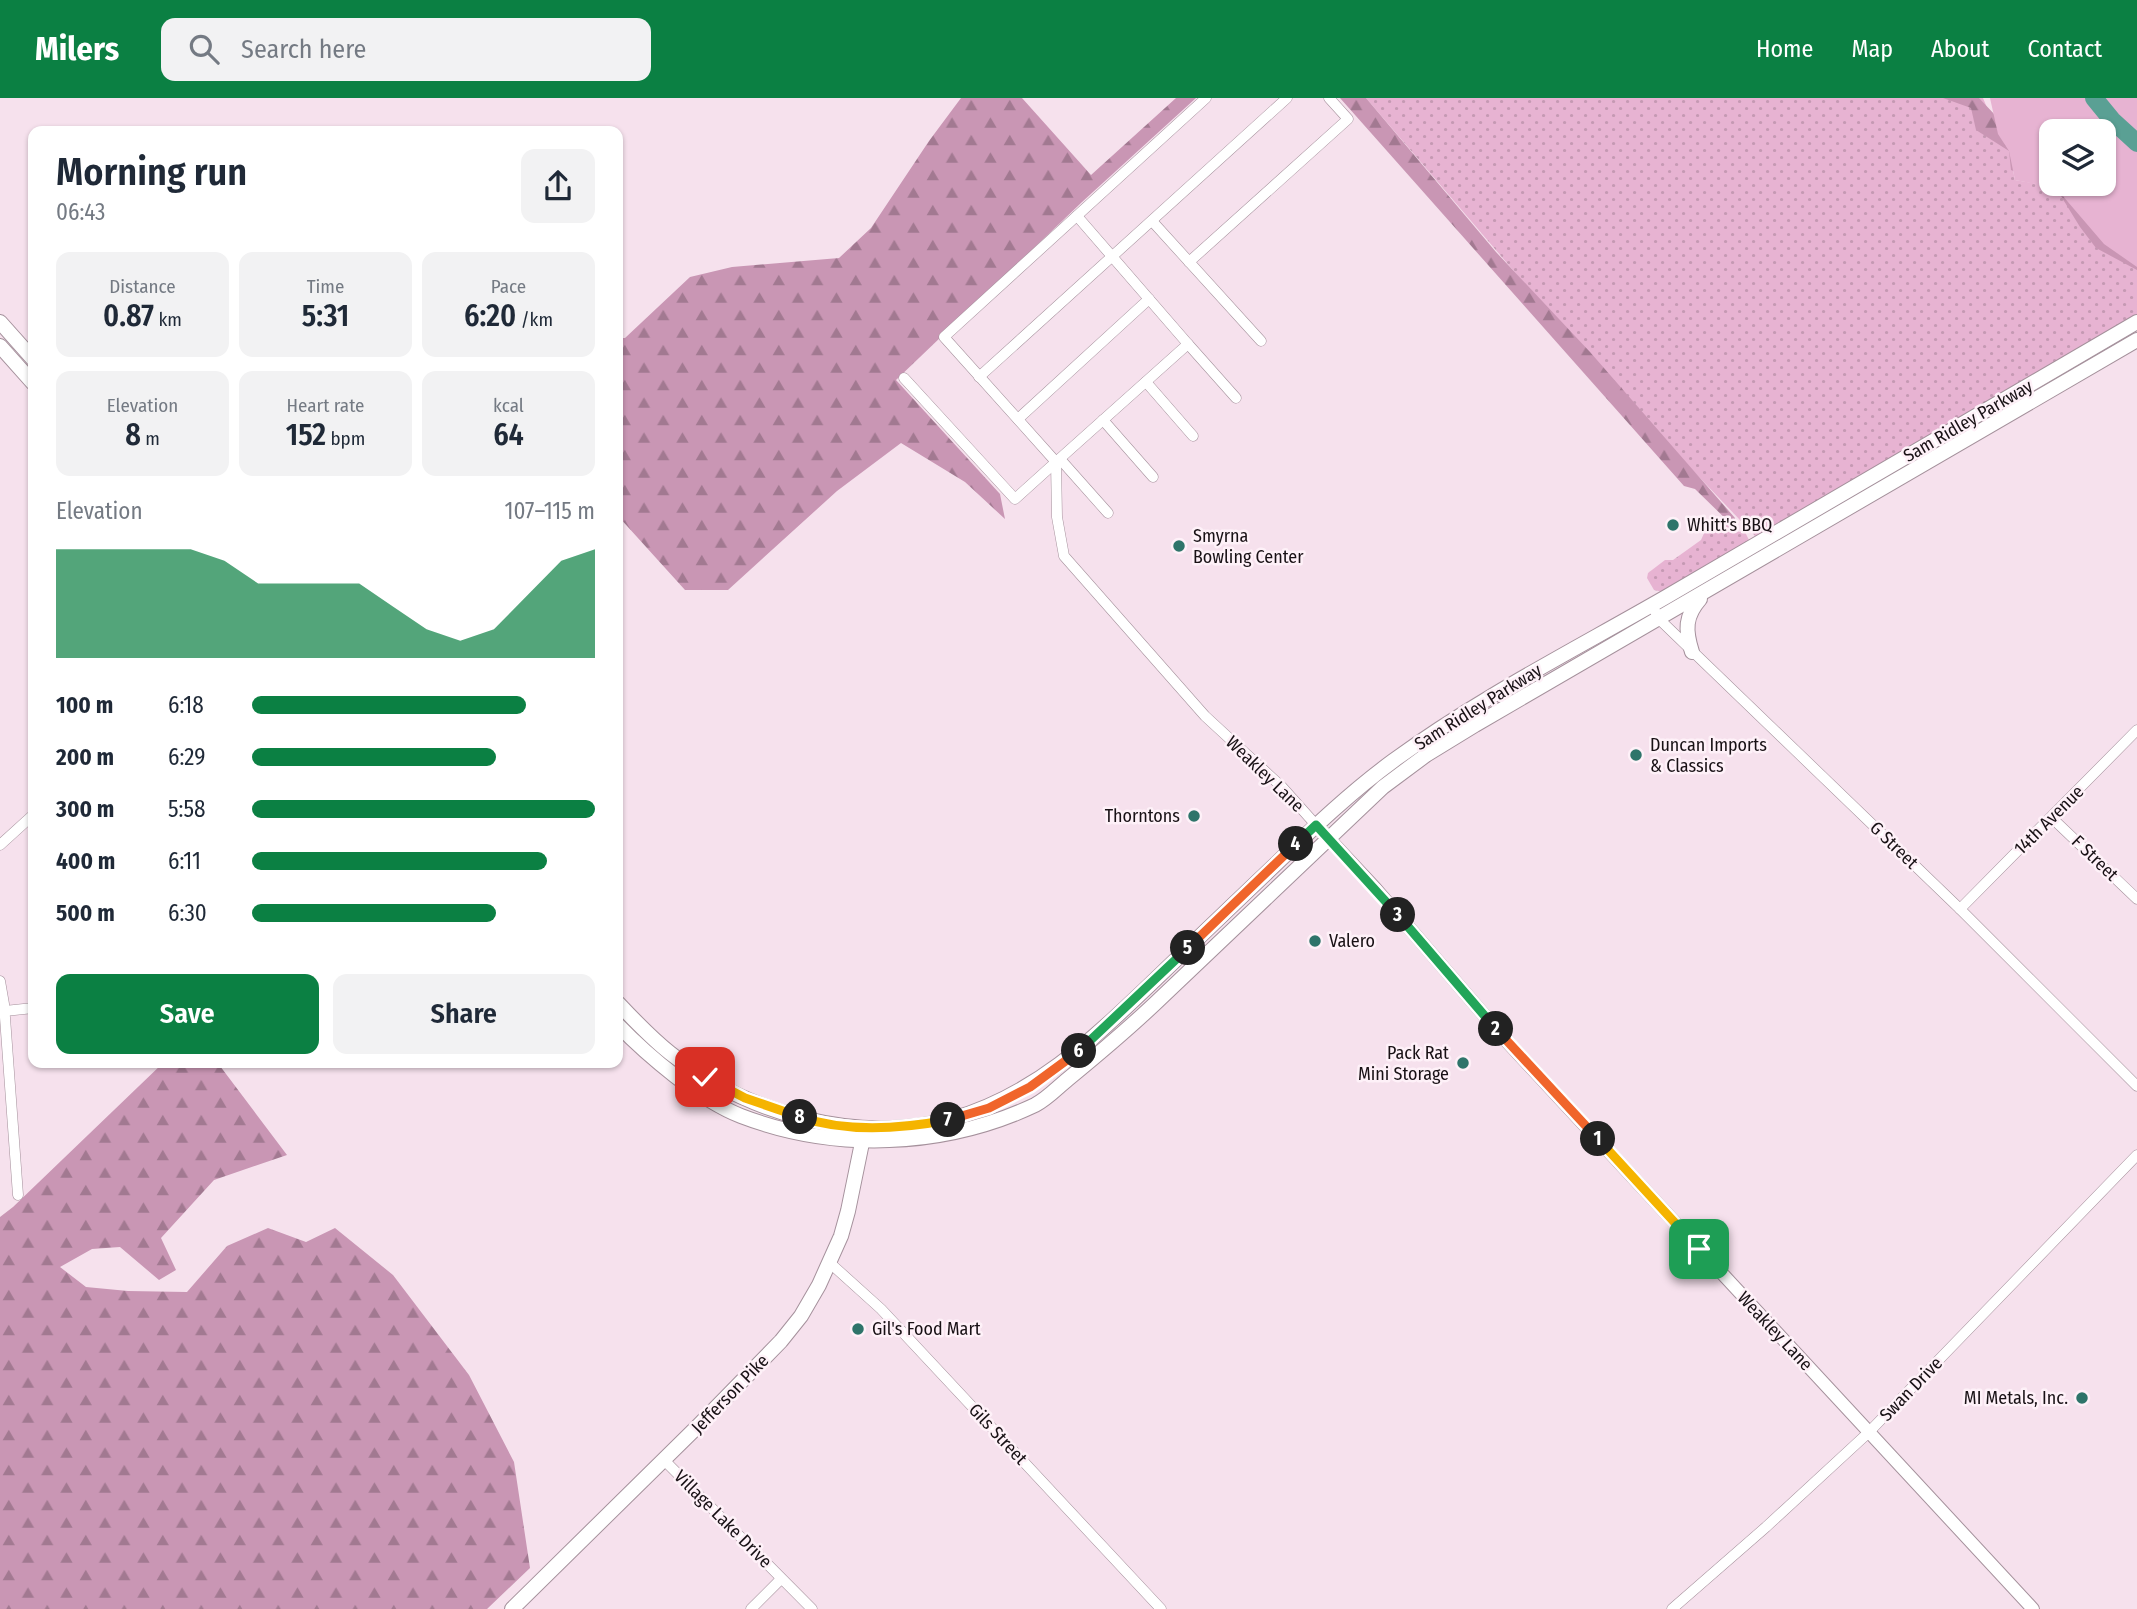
<!DOCTYPE html>
<meta charset="utf-8">
<style>
:root{--surface:#fff;--page:#f2f2f3;--text:#1f2937;--muted:#747a83;--accent:#0b8043}
body{margin:0;font-family:"Fira Sans Condensed",sans-serif;background:var(--page);color:var(--text);height:100vh;display:flex;flex-direction:column;font-size:26px;white-space:nowrap}
*{box-sizing:border-box;margin:0}
p{font-size:23px;color:var(--muted)}
.icon{flex:none;width:38px;height:38px;fill:none;stroke:currentColor;stroke-width:2;stroke-linecap:round;stroke-linejoin:round}
.map{position:relative;flex:1;overflow:hidden}
.panel{position:absolute;left:28px;top:28px;width:595px;height:942px;display:flex;flex-direction:column;background:var(--surface);border-radius:14px;box-shadow:0 2px 5px #0004}
.panel>*{flex:none}
.controls{position:absolute;left:2039px;top:21px;display:grid;gap:14px}
.controls a{display:grid;place-items:center;width:77px;height:77px;border-radius:14px;background:var(--surface);box-shadow:0 2px 5px #0004;font-size:35px}
.pin{position:absolute;display:grid;place-items:center;width:60px;height:60px;color:#fff;margin:-30px;border-radius:14px;box-shadow:0 4px 10px #0006}
.km{position:absolute;width:35px;height:35px;margin:-18px;border-radius:50%;background:#222;color:#fff;font-size:19px;line-height:35px;text-align:center}
.round{display:grid;place-items:center;flex:none;width:74px;height:74px;border-radius:14px;background:var(--page)}
.head{display:flex;align-items:center;justify-content:space-between;height:119px;padding:0 28px}
h1{font-size:38px;font-weight:600;line-height:52px}
.metrics{display:grid;grid-template-columns:repeat(3,1fr);gap:10px;height:119px;padding:7px 28px}
.metrics div{display:grid;align-content:center;border-radius:14px;background:var(--page);text-align:center}
.metrics b{font-size:30px;font-weight:600}
.metrics small{font-size:19px;font-weight:400}
.metrics p{font-size:19px}
.chart{height:196px;padding:14px 28px}
.chart p{display:flex;justify-content:space-between}
.chart svg{width:100%;height:126px;margin-top:7px;fill:var(--accent);opacity:.7}
.cta{display:flex;gap:14px;margin-top:auto;padding:14px 28px}
.cta a{flex:1;height:80px;border-radius:14px;background:var(--accent);color:#fff;font-size:28px;font-weight:600;line-height:80px;text-align:center}
.cta a+a{background:var(--page);color:var(--text)}
ul{padding:0 28px;list-style:none;font-size:23px}
li{display:grid;grid-template-columns:112px 84px 1fr;align-items:center;height:52px}
li i{height:18px;border-radius:9px;background:var(--accent)}
header{display:flex;align-items:center;gap:42px;box-sizing:border-box;height:98px;padding:0 35px;background:var(--accent);color:#fff}
header strong{font-size:33px}
nav{display:flex;gap:38px;margin-inline-start:auto;font-size:24px}
.search{width:490px;height:63px;background:var(--page);display:flex;align-items:center;gap:18px;box-sizing:border-box;padding:0 24px;border-radius:14px;color:var(--muted);font-size:26px}
.map>svg:first-child{display:block}
.grass{fill:url(#grass-dots)}
.forest{fill:url(#forest-firs)}
.park{fill:#e7b3d2;fill-rule:evenodd}
.lines{fill:none;stroke-linecap:round;stroke-linejoin:round}
.river{stroke:#5aa094;stroke-width:18}
.minor-casing{stroke:#a5919c;stroke-width:11}
.secondary-casing{stroke:#a5919c;stroke-width:14}
.primary-casing{stroke:#a5919c;stroke-width:16}
.minor{stroke:#fff;stroke-width:10}
.secondary{stroke:#fff;stroke-width:12}
.primary{stroke:#fff;stroke-width:14}
.split-1-casing{stroke:#fff;stroke-width:14}
.split-2-casing{stroke:#fff;stroke-width:14}
.split-3-casing{stroke:#fff;stroke-width:14}
.split-4-casing{stroke:#fff;stroke-width:14}
.split-5-casing{stroke:#fff;stroke-width:14}
.split-6-casing{stroke:#fff;stroke-width:14}
.split-7-casing{stroke:#fff;stroke-width:14}
.split-8-casing{stroke:#fff;stroke-width:14}
.split-9-casing{stroke:#fff;stroke-width:14}
.split-1{stroke:#f5b400;stroke-width:9}
.split-2{stroke:#f0652b;stroke-width:9}
.split-3{stroke:#22a559;stroke-width:9}
.split-4{stroke:#22a559;stroke-width:9}
.split-5{stroke:#f0652b;stroke-width:9}
.split-6{stroke:#22a559;stroke-width:9}
.split-7{stroke:#f0652b;stroke-width:9}
.split-8{stroke:#f5b400;stroke-width:9}
.split-9{stroke:#f5b400;stroke-width:9}
.poi-dot{fill:#2e746a;stroke:#fef1f8;stroke-width:2.5}
.labels{text-anchor:middle;dominant-baseline:central;stroke-width:5;stroke-linejoin:round;paint-order:stroke}
.street-label{font-size:18px;fill:#181115;stroke:#fef1f8}
.poi-label{font-size:18px;fill:#181115;stroke:#fef1f8;text-anchor:start}
</style>
<header>
<strong>Milers</strong>
<div class="search"><svg class="icon" aria-label="search" viewBox="0 0 24 24"><circle cx="10" cy="10" r="6"/><path d="M15 15l6 6"/></svg>Search here</div>
<nav><a>Home</a><a>Map</a><a>About</a><a>Contact</a></nav>
</header>
<div class="map">
<svg width="2137" height="1511" viewBox="0 0 2137 1511">
<defs>
<pattern id="grass-dots" width="8" height="8" patternUnits="userSpaceOnUse" patternTransform="scale(1.75)"><rect width="8" height="8" fill="#e7b3d2"/><path d="M2 2h.1M6 6h.1" fill="none" stroke="#c599b3" stroke-width="1.8" stroke-linecap="round"/></pattern>
<pattern id="forest-firs" width="22" height="20" patternUnits="userSpaceOnUse" patternTransform="scale(1.75)"><rect width="22" height="20" fill="#c996b4"/><path d="M5 1l3.5 6h-7zM16 11l3.5 6h-7z" fill="#a27991"/></pattern>
</defs>
<rect width="100%" height="100%" fill="#f6e1ed"/>
<g class="grass">
<path d="M1366,0h617l15,36 11,17 6,29 41,7 81,65v63l-379,224 -152,-160z"/>
<path d="M1724,419l15,15 5,-2 6,12 -87,50 -9,-2 -7,-12 1,-5 17,-13h8l28,-20 5,-11z"/>
</g>
<g class="forest">
<path d="M961,0h61l69,77 85,-77h20l-114,104 -186,178 104,114 5,25 -40,-37 -64,-39 -64,48 -109,99h-43l-67,-74v-178h7l65,-61 42,-10 107,-9 32,-30 58,-87z"/>
<path d="M1340,0h26l130,154 94,100 145,166 -2,8 -38,-37 -11,-3z"/>
<path d="M1943,0h36l34,36 38,50h17l69,75v11l-41,-22 -16,-21 -24,-39 -45,-18 -2,-19 -33,-21 -5,-22z"/>
<path d="M164,964h53l70,93 -73,25 -53,58 15,32 -17,10 -39,-33 -28,2 -32,18 26,20 42,4 59,1 40,-46 41,-18 38,14 29,-14 58,47 76,100 45,87 16,106 -43,41h-487v-392l13,-10z"/>
</g>
<path class="park" d="M1990,0h147v169l-33,-23 -48,-56 -41,-8 -6,-29 -11,-17zM2051,33h53v53h-53z"/>
<g class="lines">
<path class="river" d="M2094,0l18,22 25,23"/>
<g class="minor-casing">
<g id="minor">
<path d="M1077,118l111,128 -132,118 1,55 7,39 141,160 77,71 34,38"/>
<path d="M1152,123l109,120"/>
<path d="M1189,164l159,-143 -19,-21"/>
<path d="M1188,246l48,54"/>
<path d="M979,279l308,-279"/>
<path d="M904,280l111,121 41,-37 -112,-125 262,-239"/>
<path d="M1146,284l47,54"/>
<path d="M1018,321l131,-120"/>
<path d="M1103,322l50,57"/>
<path d="M1060,361l48,54"/>
<path d="M1652,507l7,14 301,290 177,177"/>
<path d="M2052,720l85,81"/>
<path d="M0,747l33,-30"/>
<path d="M1960,811l177,-179"/>
<path d="M0,883l4,23 14,191"/>
<path d="M5,913l28,-3"/>
<path d="M830,1165l51,46 280,300"/>
<path d="M664,1362l148,149"/>
<path d="M751,1511l30,-30"/>
<path d="M1672,1511l94,-82 102,-94 269,-278"/>
</g>
</g>
<g class="secondary-casing">
<path id="secondary" d="M1316,727l59,63 127,148 531,573"/>
</g>
<g class="primary-casing">
<g id="primary">
<path d="M0,224l33,37"/>
<path d="M0,248l33,37"/>
<path d="M1692,554c-7,-22 -7,-36 8,-53"/>
<path d="M618,905c16,17 33,35 52,50 77,61 187,92 282,66 85,-24 145,-84 207,-143 39,-38 79,-76 118,-113 37,-36 75,-72 116,-102 86,-63 181,-111 273,-164 157,-91 314,-183 471,-275"/>
<path d="M618,927c30,31 82,75 123,91 94,36 203,32 294,-11 12,-6 23,-18 33,-26 33,-27 65,-54 96,-84 73,-69 146,-139 219,-208l43,-32 49,-30 662,-385"/>
<path d="M512,1511l187,-184 82,-84 20,-25 18,-31 22,-49 7,-25 16,-78"/>
</g>
</g>
<use href="#minor" class="minor"/>
<use href="#secondary" class="secondary"/>
<use href="#primary" class="primary"/>
</g>
<g class="lines">
<g class="split-1-casing">
<path id="split-1" d="M1598,1041l101,110"/>
</g>
<g class="split-2-casing">
<path id="split-2" d="M1496,931l102,110"/>
</g>
<g class="split-3-casing">
<path id="split-3" d="M1398,817l98,114"/>
</g>
<g class="split-4-casing">
<path id="split-4" d="M1296,746l20,-19 82,90"/>
</g>
<g class="split-5-casing">
<path id="split-5" d="M1188,850l108,-104"/>
</g>
<g class="split-6-casing">
<path id="split-6" d="M1079,953l109,-103"/>
</g>
<g class="split-7-casing">
<path id="split-7" d="M948,1022l41,-12 41,-21 49,-36"/>
</g>
<g class="split-8-casing">
<path id="split-8" d="M800,1019c47,16 100,12 148,3"/>
</g>
<g class="split-9-casing">
<path id="split-9" d="M705,979l40,21 55,19"/>
</g>
<use href="#split-1" class="split-1"/>
<use href="#split-2" class="split-2"/>
<use href="#split-3" class="split-3"/>
<use href="#split-4" class="split-4"/>
<use href="#split-5" class="split-5"/>
<use href="#split-6" class="split-6"/>
<use href="#split-7" class="split-7"/>
<use href="#split-8" class="split-8"/>
<use href="#split-9" class="split-9"/>
</g>
<g class="poi-dot">
<circle cx="1673" cy="427" r="7"/>
<circle cx="1179" cy="448" r="7"/>
<circle cx="1636" cy="657" r="7"/>
<circle cx="1194" cy="718" r="7"/>
<circle cx="1315" cy="843" r="7"/>
<circle cx="1463" cy="965" r="7"/>
<circle cx="858" cy="1231" r="7"/>
<circle cx="2082" cy="1300" r="7"/>
</g>
<g class="labels">
<g class="street-label">
<text transform="translate(1968 323) rotate(-30)">Sam Ridley Parkway</text>
<text transform="translate(1478 609) rotate(-32)">Sam Ridley Parkway</text>
<text transform="translate(1265 676) rotate(44)">Weakley Lane</text>
<text transform="translate(2049 722) rotate(-45)">14th Avenue</text>
<text transform="translate(1894 747) rotate(44)">G Street</text>
<text transform="translate(2095 760) rotate(44)">F Street</text>
<text transform="translate(1775 1233) rotate(47)">Weakley Lane</text>
<text transform="translate(1911 1291) rotate(-46)">Swan Drive</text>
<text transform="translate(730 1296) rotate(-46)">Jefferson Pike</text>
<text transform="translate(998 1336) rotate(47)">Gils Street</text>
<text transform="translate(723 1421) rotate(45)">Village Lake Drive</text>
</g>
<g class="poi-label">
<text x="1687" y="427">Whitt's BBQ</text>
<text x="1193" y="438">Smyrna<tspan x="1193" dy="21">Bowling Center</tspan></text>
<text x="1650" y="647">Duncan Imports<tspan x="1650" dy="21">&amp; Classics</tspan></text>
<text x="1180" y="718" text-anchor="end">Thorntons</text>
<text x="1329" y="843">Valero</text>
<text x="1449" y="955" text-anchor="end">Pack Rat<tspan x="1449" dy="21">Mini Storage</tspan></text>
<text x="872" y="1231">Gil's Food Mart</text>
<text x="2068" y="1300" text-anchor="end">MI Metals, Inc.</text>
</g>
</g>
</svg>
<div class="controls">
<a><svg class="icon" aria-label="layers" viewBox="0 0 24 24"><path d="M12 4l9 5-9 5-9-5zM3 14l9 5 9-5"/></svg></a>
</div>
<div class="pin" style="left:1699px;top:1151px;background:#1e9e55"><svg class="icon" aria-label="arrive" viewBox="0 0 24 24"><path d="M6 21V4h12l-3 4 3 4H6"/></svg></div>
<div class="pin" style="left:705px;top:979px;background:#d93025"><svg class="icon" aria-label="check" viewBox="0 0 24 24"><path d="M5 12l5 5 9-10"/></svg></div>
<b class="km" style="left:1598px;top:1041px">1</b>
<b class="km" style="left:1496px;top:931px">2</b>
<b class="km" style="left:1398px;top:817px">3</b>
<b class="km" style="left:1296px;top:746px">4</b>
<b class="km" style="left:1188px;top:850px">5</b>
<b class="km" style="left:1079px;top:953px">6</b>
<b class="km" style="left:948px;top:1022px">7</b>
<b class="km" style="left:800px;top:1019px">8</b>
<section class="panel">
<div class="head"><div><h1>Morning run</h1><p>06:43</p></div><a class="round"><svg class="icon" aria-label="share" viewBox="0 0 24 24"><path d="M12 15V3M7 8l5-5 5 5M5 13v7h14v-7"/></svg></a></div>
<div class="metrics">
<div><p>Distance</p><b>0.87<small> km</small></b></div>
<div><p>Time</p><b>5:31</b></div>
<div><p>Pace</p><b>6:20<small> /km</small></b></div>
</div>
<div class="metrics">
<div><p>Elevation</p><b>8<small> m</small></b></div>
<div><p>Heart rate</p><b>152<small> bpm</small></b></div>
<div><p>kcal</p><b>64</b></div>
</div>
<div class="chart"><p><span>Elevation</span>107–115 m</p>
<svg viewBox="0 0 160 44" preserveAspectRatio="none"><path d="M0 44V6L10 6L20 6L30 6L40 6L50 10L60 18L70 18L80 18L90 18L100 26L110 34L120 38L130 34L140 22L150 10L160 6V44z"/></svg>
</div>
<ul>
<li><b>100 m</b>6:18<i style="width:80%"></i></li>
<li><b>200 m</b>6:29<i style="width:71%"></i></li>
<li><b>300 m</b>5:58<i style="width:100%"></i></li>
<li><b>400 m</b>6:11<i style="width:86%"></i></li>
<li><b>500 m</b>6:30<i style="width:71%"></i></li>
</ul>
<div class="cta"><a>Save</a><a>Share</a></div>
</section>
</div>
